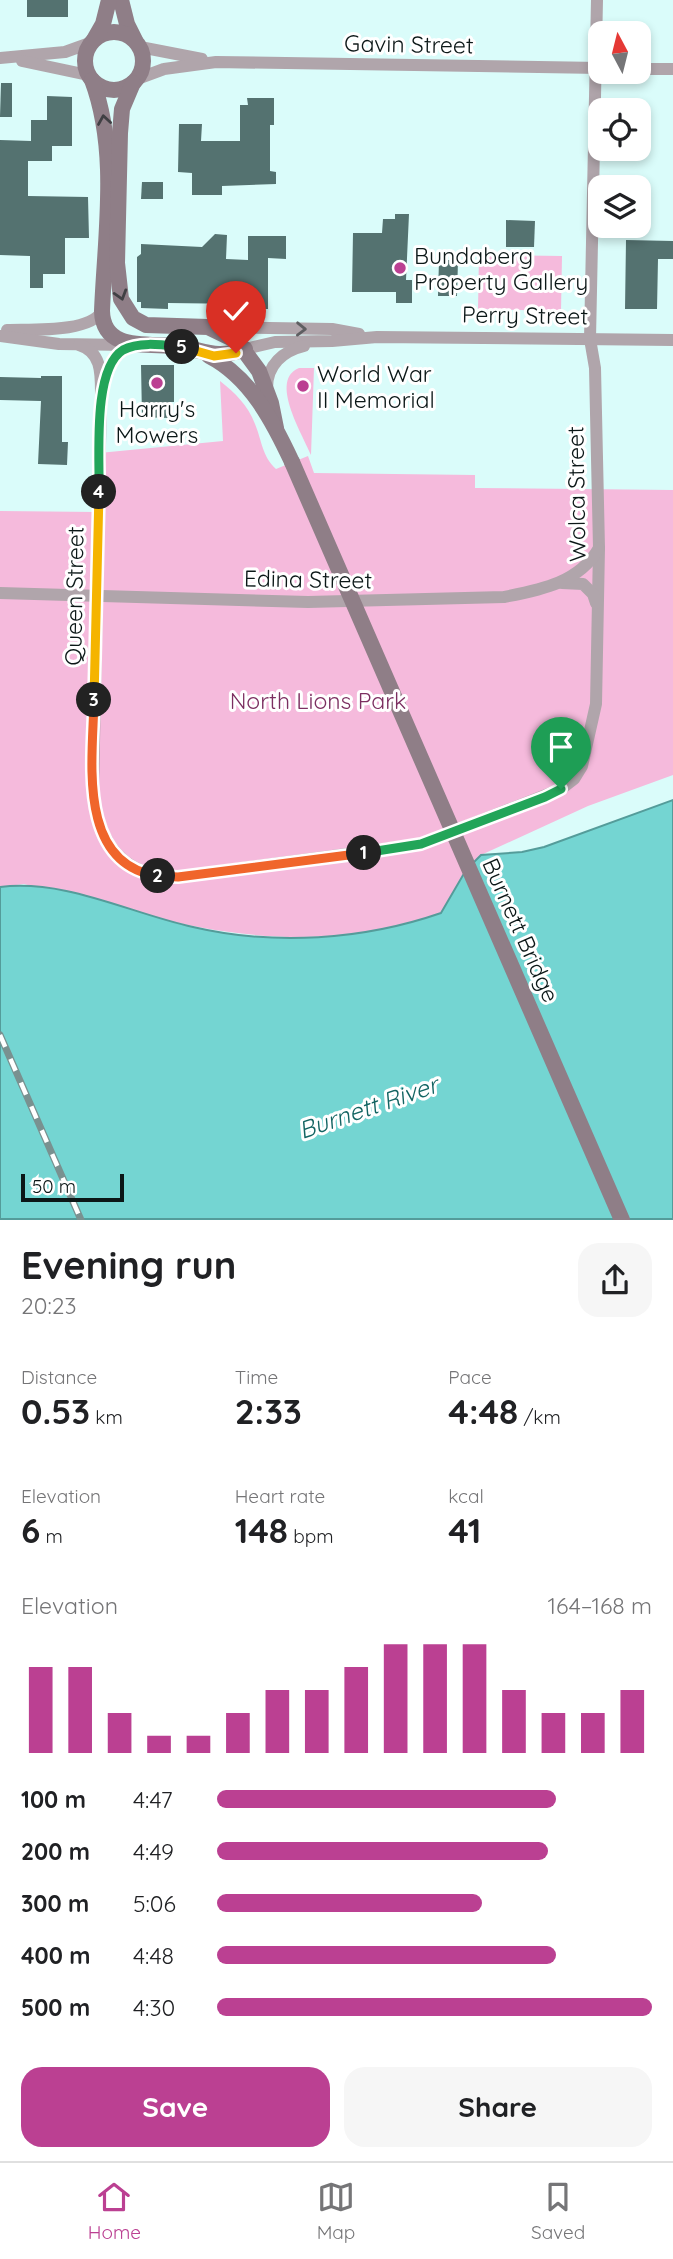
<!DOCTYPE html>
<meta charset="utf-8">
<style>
:root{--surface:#fff;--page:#f6f6f6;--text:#202124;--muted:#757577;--line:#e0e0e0;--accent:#bb4092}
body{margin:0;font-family:Quicksand,sans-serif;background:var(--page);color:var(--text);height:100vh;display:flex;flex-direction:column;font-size:26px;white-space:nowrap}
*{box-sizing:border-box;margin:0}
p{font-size:23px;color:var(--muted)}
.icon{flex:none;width:38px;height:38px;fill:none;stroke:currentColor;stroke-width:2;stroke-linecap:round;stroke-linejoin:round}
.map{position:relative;height:1220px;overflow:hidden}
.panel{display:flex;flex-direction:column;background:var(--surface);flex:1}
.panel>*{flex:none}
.needle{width:46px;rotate:353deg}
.fabs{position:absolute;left:588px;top:21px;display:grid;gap:14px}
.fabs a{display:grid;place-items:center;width:63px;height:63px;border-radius:14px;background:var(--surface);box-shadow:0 4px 10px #0003;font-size:35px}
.scale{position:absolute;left:21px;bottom:18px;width:103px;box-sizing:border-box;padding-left:7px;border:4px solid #0b1717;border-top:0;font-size:19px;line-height:24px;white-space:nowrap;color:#0b1717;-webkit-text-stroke:5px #fff;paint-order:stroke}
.pin{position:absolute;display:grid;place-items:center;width:60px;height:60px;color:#fff;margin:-72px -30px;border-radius:50% 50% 50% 0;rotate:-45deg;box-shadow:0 0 7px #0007}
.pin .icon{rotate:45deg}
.km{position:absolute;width:35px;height:35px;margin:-18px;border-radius:50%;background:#222;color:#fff;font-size:19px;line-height:35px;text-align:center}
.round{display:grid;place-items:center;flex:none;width:74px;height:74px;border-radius:21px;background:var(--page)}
.summary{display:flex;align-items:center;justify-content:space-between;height:119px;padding:0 21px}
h1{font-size:38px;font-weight:700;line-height:52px}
.figures{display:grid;grid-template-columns:repeat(3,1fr);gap:10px;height:119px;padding:7px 21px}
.figures div{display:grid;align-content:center}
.figures b{font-size:35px;font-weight:700}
.figures small{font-size:19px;font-weight:400}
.figures p{font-size:19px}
.chart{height:196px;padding:14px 21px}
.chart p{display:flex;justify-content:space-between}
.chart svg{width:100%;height:126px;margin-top:7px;stroke:var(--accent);stroke-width:6}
.button{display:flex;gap:14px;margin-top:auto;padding:14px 21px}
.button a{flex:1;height:80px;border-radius:21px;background:var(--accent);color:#fff;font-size:28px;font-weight:700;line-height:80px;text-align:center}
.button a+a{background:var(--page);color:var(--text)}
ul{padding:0 21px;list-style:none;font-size:23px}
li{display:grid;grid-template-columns:112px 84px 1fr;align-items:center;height:52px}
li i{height:18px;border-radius:9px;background:var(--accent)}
.tabs{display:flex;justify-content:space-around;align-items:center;height:98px;border-top:2px solid var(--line);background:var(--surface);font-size:19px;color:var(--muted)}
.tabs a{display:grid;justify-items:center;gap:4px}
.tabs .on{color:var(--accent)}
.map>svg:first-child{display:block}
.green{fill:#f5badc}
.water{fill:#74d5d2;stroke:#549c9a;stroke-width:2}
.building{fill:#547270}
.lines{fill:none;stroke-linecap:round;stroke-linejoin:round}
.street{stroke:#b0a5ab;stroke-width:12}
.secondary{stroke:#8f7e87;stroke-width:16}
.rail-casing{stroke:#799190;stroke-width:7}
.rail{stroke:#fff;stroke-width:4.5;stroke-dasharray:13;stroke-linecap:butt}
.secondary-bridge{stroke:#8f7e87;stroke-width:16}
.oneway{stroke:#404044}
.oneway2{stroke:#5e5e61}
.split-1-casing{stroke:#fff;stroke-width:14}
.split-2-casing{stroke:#fff;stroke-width:14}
.split-3-casing{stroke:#fff;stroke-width:14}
.split-4-casing{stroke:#fff;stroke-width:14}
.split-5-casing{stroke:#fff;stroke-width:14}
.split-6-casing{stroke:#fff;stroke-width:14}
.split-1{stroke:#22a559;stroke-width:9}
.split-2{stroke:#f0652b;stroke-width:9}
.split-3{stroke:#f0652b;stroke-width:9}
.split-4{stroke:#f5b400;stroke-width:9}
.split-5{stroke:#22a559;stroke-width:9}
.split-6{stroke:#f5b400;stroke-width:9}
.poi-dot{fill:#bb4092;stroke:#fff;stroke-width:2.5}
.labels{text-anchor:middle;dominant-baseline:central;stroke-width:6;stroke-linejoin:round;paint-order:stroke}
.street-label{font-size:23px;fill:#0b1717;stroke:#fff}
.poi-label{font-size:23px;fill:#0b1717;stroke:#fff;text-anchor:start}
.park-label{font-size:23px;fill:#7c2f61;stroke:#fff}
.water-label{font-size:24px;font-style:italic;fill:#126462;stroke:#fff}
</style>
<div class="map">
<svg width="673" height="1220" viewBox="0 0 673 1220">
<rect width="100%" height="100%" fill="#dafcfa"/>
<g class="green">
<path d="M479,255l83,1 -1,55 -83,-2z"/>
<path d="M299,368h15l-3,87c-9,-22 -42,-75 -12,-87z"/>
<path d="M220,381c15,12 28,24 35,43 7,17 7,32 21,45l32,-13 6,17 161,2v13l198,2v285l-85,31 -107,49 -15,15 -25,43c-151,52 -270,9 -417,-29l-24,3v-376l96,1 3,-59 124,-12z"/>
</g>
<path class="water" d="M673,800v419h-673v-332c66,-8 129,26 193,40 81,19 170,13 248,-14l25,-43 15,-15 41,-3 22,-5z"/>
<g class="building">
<rect x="27" y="0" width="41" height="17"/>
<path d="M1,83h11v34h-12z"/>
<path d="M47,96l25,1v49h-20v15h-24v35l60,1 1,41h-24v36h-22v14h-13v-32l-30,-1v-115l31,1v-21h16z"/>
<path d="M247,98h27v27h-4v46l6,1v12l-54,2v9h-30v-22l-14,-1 1,-48h23l-1,17h39v-36h8z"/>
<path d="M142,182h21v17h-22z"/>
<path d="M395,214h14l-3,66h6v23h-16v-11h-44l1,-59h29l1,-14h12z"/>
<path d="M506,220l29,1 -1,26h-28z"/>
<path d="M215,234l12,1 -1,24 22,1v-24h38v23l-18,-1v51h-23v-5l-77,-1v6l-27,-1v-6h-4v-45l4,-3v-10l61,3z"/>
<path d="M626,240l47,1v18h-15l-1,50h-32z"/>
<path d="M439,260h19l-1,36h-19z"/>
<path d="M141,365h33v37h-4v16l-28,-1z"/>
<path d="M41,376h21v66h6l-1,23 -29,-1 3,-63 -41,-1v-23l41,1z"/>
</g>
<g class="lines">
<g class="street">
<path d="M140,47l62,12"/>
<path d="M0,58l65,-6 25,-9"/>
<path d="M22,61l66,14"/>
<path d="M639,69h34"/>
<path d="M137,79l27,-10 52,-7 384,6"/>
<path d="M210,327l122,2 27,5"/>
<path d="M7,330c24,-1 83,3 95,-19"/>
<path d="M0,336l59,8 69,1"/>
<path d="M79,345c23,7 22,29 22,50l-8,398c6,51 30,84 85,84l243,-33 140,-55 13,-10 8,-13 14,-62 3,-156 -4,-180 -5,-29 7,-339"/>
<path d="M245,349l30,-7 57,-1 45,-4 296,3"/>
<path d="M104,384c4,-16 10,-32 27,-37"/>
<path d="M267,388c0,-23 16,-37 37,-42"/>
<path d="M562,583l21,1 10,10 3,9"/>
<path d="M0,593l308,9 196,-5c36,-7 75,-14 95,-49"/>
</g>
<g class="secondary">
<path d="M121,0l6,24 8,16"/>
<circle cx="114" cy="61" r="29"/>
<path d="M95,38l8,-14 6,-24"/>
<path d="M92,80c27,72 13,155 10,231 1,41 46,32 74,35 29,4 39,14 69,3"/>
<path d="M133,83l-11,26 -2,24 -3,130 4,36 12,19 13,7 62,2 29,14 22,30 12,32 5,25"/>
<path d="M209,356c41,21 64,65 83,106"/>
</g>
<g class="rail-casing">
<path id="rail" d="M0,1035l81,185"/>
</g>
<use href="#rail" class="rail"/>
<path class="secondary-bridge" d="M292,462l330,758"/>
</g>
<defs><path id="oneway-chevron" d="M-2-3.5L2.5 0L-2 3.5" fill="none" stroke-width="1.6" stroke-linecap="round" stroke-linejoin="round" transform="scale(1.75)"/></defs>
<g class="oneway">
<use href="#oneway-chevron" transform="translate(104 120) rotate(-99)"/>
<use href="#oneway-chevron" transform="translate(121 295) rotate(73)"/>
</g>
<use class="oneway2" href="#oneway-chevron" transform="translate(301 329) rotate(1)"/>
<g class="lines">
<g class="split-1-casing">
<path id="split-1" d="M364,853l57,-9 124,-47 16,-8"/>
</g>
<g class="split-2-casing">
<path id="split-2" d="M158,876l20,1 186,-24"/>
</g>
<g class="split-3-casing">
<path id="split-3" d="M94,700c-1,58 -18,164 64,176"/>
</g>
<g class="split-4-casing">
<path id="split-4" d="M94,700l5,-208"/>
</g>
<g class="split-5-casing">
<path id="split-5" d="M99,492c1,-33 -7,-123 24,-142 16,-9 41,-5 59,-3"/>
</g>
<g class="split-6-casing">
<path id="split-6" d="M182,347l32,9 22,-3"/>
</g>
<use href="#split-1" class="split-1"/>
<use href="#split-2" class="split-2"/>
<use href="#split-3" class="split-3"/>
<use href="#split-4" class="split-4"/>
<use href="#split-5" class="split-5"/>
<use href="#split-6" class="split-6"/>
</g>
<g class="poi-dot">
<circle cx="400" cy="268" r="7"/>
<circle cx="157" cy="383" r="7"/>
<circle cx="303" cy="386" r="7"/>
</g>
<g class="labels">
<g class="street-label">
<text transform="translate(409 44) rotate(1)">Gavin Street</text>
<text transform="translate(525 315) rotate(1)">Perry Street</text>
<text transform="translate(576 494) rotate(-91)">Wolca Street</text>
<text transform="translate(308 579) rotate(1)">Edina Street</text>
<text transform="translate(74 596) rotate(-89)">Queen Street</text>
<text transform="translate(521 930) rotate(66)">Burnett Bridge</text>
</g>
<g class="poi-label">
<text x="414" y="255">Bundaberg<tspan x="414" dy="26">Property Gallery</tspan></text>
<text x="317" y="373">World War<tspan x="317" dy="26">II Memorial</tspan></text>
<text x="157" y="408" text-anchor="middle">Harry's<tspan x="157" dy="26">Mowers</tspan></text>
</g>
<g class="park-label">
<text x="318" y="700">North Lions Park</text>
</g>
<g class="water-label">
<text transform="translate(368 1107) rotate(-19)">Burnett River</text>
</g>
</g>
</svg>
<div class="fabs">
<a><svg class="needle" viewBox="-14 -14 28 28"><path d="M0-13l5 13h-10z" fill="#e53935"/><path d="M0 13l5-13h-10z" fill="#757577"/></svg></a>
<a><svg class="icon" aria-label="locate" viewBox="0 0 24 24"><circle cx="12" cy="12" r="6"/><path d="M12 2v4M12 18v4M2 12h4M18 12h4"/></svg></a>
<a><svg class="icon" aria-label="layers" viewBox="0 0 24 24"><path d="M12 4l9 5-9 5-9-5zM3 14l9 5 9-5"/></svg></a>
</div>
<div class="scale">50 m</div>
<div class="pin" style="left:561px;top:789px;background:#1e9e55"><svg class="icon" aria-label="arrive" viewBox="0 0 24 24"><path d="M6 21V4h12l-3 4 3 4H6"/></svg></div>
<div class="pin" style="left:236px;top:353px;background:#d93025"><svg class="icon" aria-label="check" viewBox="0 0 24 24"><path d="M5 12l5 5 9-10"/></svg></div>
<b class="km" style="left:364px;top:853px">1</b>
<b class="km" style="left:158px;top:876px">2</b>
<b class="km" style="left:94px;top:700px">3</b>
<b class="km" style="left:99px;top:492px">4</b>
<b class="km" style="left:182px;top:347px">5</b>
</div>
<section class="panel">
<div class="summary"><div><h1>Evening run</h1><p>20:23</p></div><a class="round"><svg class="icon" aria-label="share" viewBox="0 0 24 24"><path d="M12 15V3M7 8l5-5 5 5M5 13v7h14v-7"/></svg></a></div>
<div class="figures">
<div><p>Distance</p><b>0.53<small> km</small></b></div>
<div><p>Time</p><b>2:33</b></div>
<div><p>Pace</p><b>4:48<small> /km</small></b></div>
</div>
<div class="figures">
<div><p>Elevation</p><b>6<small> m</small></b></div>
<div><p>Heart rate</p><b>148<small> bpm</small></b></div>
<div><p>kcal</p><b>41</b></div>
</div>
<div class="chart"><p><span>Elevation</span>164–168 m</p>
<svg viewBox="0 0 160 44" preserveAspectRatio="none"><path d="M5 44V14M15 44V14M25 44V30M35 44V38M45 44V38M55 44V30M65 44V22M75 44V22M85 44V14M95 44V6M105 44V6M115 44V6M125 44V22M135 44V30M145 44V30M155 44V22"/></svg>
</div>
<ul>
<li><b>100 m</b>4:47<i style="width:78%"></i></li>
<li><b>200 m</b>4:49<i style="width:76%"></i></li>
<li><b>300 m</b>5:06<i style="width:61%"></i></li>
<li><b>400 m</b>4:48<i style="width:78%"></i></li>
<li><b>500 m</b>4:30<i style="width:100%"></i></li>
</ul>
<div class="button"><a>Save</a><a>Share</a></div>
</section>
<nav class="tabs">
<a class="on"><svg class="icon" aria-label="home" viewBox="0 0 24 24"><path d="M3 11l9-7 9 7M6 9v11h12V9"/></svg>Home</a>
<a><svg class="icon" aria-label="map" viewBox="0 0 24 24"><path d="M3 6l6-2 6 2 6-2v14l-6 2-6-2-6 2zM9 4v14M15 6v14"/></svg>Map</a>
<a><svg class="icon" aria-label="saved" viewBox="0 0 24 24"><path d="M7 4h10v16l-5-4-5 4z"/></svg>Saved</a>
</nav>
